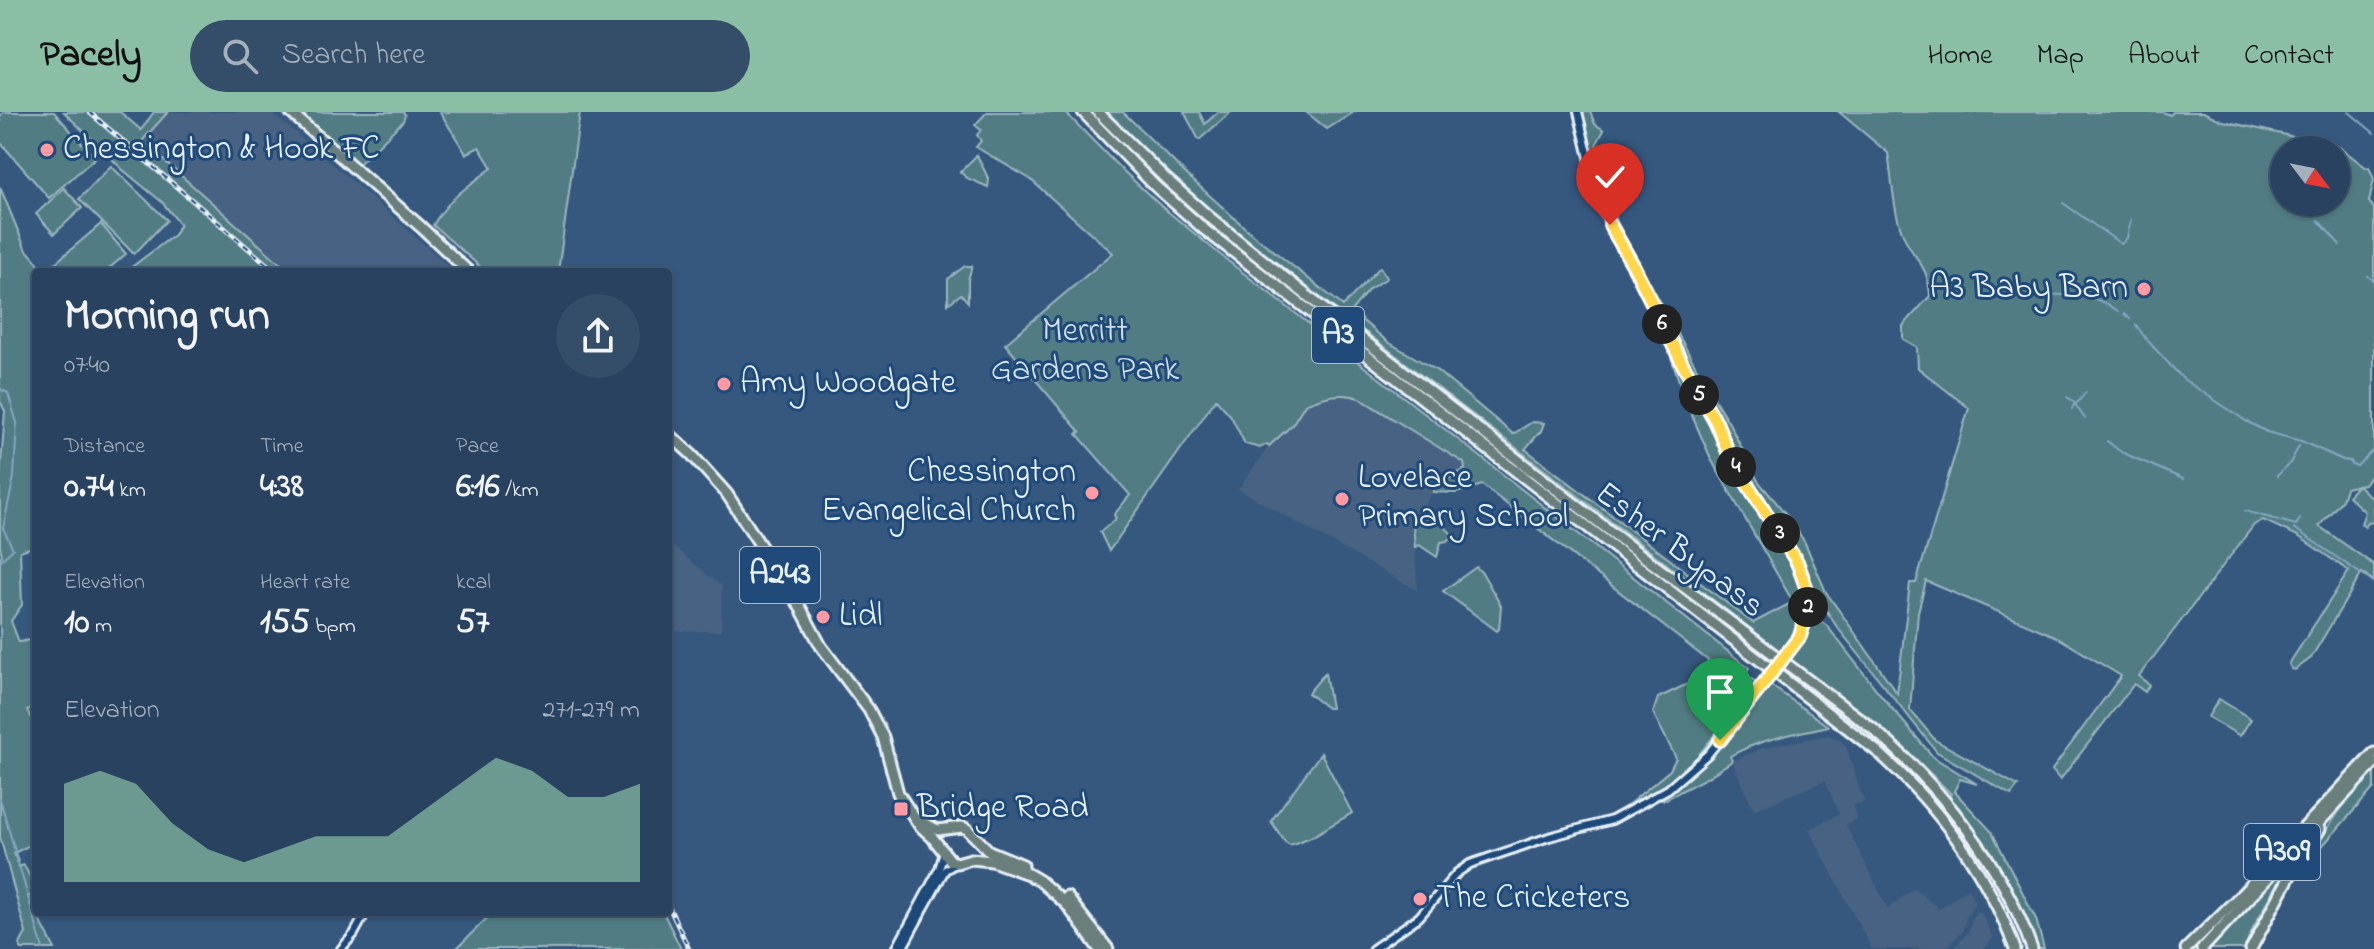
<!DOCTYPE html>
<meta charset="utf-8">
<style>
:root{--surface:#28425f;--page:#344d68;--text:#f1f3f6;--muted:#a5b0bd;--line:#445b74;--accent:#8abfa5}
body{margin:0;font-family:"Indie Flower",sans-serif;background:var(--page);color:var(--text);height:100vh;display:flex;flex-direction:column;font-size:30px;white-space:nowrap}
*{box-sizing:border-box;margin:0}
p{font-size:26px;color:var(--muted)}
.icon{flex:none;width:44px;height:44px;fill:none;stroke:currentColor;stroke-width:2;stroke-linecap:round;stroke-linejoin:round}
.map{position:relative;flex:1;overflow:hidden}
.sheet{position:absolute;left:32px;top:156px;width:640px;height:648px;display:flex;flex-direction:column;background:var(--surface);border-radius:8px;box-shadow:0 2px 6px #0004,0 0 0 2px var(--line)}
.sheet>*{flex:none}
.needle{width:52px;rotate:122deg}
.buttons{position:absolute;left:2270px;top:24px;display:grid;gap:16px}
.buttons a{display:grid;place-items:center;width:80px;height:80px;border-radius:50%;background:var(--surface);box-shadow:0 2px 6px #0004,0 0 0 2px var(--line);font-size:40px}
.pin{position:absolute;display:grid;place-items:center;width:68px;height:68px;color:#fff;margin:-82px -34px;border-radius:50% 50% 50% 0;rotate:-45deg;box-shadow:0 0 8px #0007}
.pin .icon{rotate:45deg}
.km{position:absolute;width:40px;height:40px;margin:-20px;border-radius:50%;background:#222;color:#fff;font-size:22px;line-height:40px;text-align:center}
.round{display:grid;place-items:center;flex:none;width:84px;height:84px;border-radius:42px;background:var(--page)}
.overview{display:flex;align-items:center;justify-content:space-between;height:136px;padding:0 32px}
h1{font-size:44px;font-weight:700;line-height:60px}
.metrics{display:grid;grid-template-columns:repeat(3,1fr);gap:12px;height:136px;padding:8px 32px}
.metrics div{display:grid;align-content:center}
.metrics b{font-size:34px;font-weight:700}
.metrics small{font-size:22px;font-weight:400}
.metrics p{font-size:22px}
.chart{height:224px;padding:16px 32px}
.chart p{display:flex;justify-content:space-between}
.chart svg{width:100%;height:144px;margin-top:8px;fill:var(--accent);opacity:.7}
header{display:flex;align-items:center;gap:48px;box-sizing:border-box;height:112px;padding:0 40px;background:var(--accent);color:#111}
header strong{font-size:38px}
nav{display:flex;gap:44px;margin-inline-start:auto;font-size:28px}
.search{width:560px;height:72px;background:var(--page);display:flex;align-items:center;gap:20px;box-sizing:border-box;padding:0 28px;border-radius:44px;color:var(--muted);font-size:30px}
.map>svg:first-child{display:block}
.built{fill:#466282}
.green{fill:#517b83;stroke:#9cb6be;stroke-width:2;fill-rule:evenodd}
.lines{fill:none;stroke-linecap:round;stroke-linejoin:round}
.stream{stroke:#84a7c1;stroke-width:2}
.minor-casing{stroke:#e8f1f8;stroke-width:12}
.highway-casing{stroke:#e8f1f8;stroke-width:15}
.minor{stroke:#1f4a7a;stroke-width:6}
.highway{stroke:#6b7f7c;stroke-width:9}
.rail-casing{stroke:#e8f1f8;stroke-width:5}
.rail{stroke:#1f4a7a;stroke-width:2;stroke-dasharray:6;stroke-linecap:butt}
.minor-bridge-casing{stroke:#e8f1f8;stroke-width:12;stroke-linecap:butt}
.minor-bridge{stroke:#1f4a7a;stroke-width:6}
.route-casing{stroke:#fff;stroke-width:16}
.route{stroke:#ffd54a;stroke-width:10}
.poi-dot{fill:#ff9aa2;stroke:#1f4a7a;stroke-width:3}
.labels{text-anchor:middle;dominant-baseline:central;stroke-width:6;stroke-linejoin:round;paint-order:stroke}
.shield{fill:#1f4a7a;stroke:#acbfd2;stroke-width:2}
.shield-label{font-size:32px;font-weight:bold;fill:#e8f1f8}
.poi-label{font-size:34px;fill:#e8f1f8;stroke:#1f4a7a;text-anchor:start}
.park-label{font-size:34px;fill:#d1dfe6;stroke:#1f4a7a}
.street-label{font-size:34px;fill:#e8f1f8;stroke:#1f4a7a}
</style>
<header>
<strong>Pacely</strong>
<div class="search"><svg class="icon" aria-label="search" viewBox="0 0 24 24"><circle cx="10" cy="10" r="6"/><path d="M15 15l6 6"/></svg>Search here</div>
<nav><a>Home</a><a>Map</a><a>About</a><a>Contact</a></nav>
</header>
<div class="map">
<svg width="2374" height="837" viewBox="0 0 2374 837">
<rect width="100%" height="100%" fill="#36587f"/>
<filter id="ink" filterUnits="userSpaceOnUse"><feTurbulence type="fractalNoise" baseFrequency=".0125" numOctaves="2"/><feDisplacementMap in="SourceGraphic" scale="16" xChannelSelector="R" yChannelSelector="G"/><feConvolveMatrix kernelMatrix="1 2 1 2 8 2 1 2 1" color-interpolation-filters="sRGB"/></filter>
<g filter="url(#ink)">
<g class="built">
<path d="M168,0h102l49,40 136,120h-165l-148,-131z"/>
<path d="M1349,282l9,4 106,65 1,6 -29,17 -23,39 5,66 -180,-102 31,-43 23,-21 13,-21 28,-9z"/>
<path d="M668,430l52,43h2l-1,46h-53z"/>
<path d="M1829,623l11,5 6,6 18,56 -11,4 4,12 -11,7 42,84 26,-21 25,21 29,-21 7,15 -8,12 -4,16 -17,18h-74l-3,-5 -60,-115 30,-15 -14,-33 -71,29 -22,-49 33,-14z"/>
<path d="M1977,799l5,3 11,24 -9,11h-26l-3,-2 14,-16 3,-12z"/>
</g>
<g class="green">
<path d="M4,0h50l41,46 -46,40 -49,-56v-26z"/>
<path d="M64,0h56l21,18 13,-18h14l-26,29 148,131h-7l-9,-8 -1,8h-148l49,-37 6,-11 -18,-22 -39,-32z"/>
<path d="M296,0h107l2,3 -2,6 -46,45z"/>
<path d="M440,0h140l-22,160h-72l-53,-47c17,-28 34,-38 59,-57l-13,-21 -13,7z"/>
<path d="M987,0h78l51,52 45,42 67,55 254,197 267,210 -4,6 12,9 -64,79 -23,21 -39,24 -2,-3 41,-34 6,-12 -23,-45 5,-15 61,-29 -237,-184 -26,8 -23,-1 3,-6 29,-17 -1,-6 -105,-65c-18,-7 -37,-1 -54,6l-13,21 -23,21 -2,-2 -7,4 -15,-4 -14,-28 -15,-17 -107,152 -9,-19 16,-13 -2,-4 16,-20 -53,-61 3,-2 -75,-88 108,-91 -83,-74 -54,-32 5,-6 -4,-6 4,-5 -6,-5z"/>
<path d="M1107,0h16l64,63 64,58 92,73 37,-39 7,11 -18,11 -18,22 37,31 48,28 77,64 19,-12 12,1 -3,8 -16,18 228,174 40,-21 -81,-141 -26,-59 -15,-45 4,-2c20,40 39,81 61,120 21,37 61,74 68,117 5,24 -10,42 -23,60l-543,-418 -67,-58z"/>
<path d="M1184,0h15l6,12 13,-12h13l-32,28z"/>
<path d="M1306,0h48l-27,17z"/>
<path d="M1581,0h9l5,12 9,6 -8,15 6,38 16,41 90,165 21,34 29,58 33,39 14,23 21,49 71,101 13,-110h6l53,-175 -51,-40 -1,-21 -14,-8v-13l27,-30c-2,-34 -17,-36 -27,-62 -10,-23 -11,-56 -15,-81l-49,-41h324l7,3 3,-3h30l20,9 116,26 28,21 2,-1 5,12 -5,23 5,6v263l-10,13 -6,1 16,15v22l-6,1 -3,4 -4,-3 4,-12 -17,-16 10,-11 -12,3 -4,12 -23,26 55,39v16l-12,-8 -51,85 -16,12 -3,-1 -3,-5 60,-93 -51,-35 -35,-16 -9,5 -115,151 10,9 -4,7 -11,-8 -74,96 -8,-10 69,-94 -64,-39 -131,-56 -8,31 -8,98 25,30 83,46 -7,9 -74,-43 -100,-125 -11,-17 -11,-11 -2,-13 -10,-27 -59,-85 -25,-52 -104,-195 -12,-27zM2284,38h52v52h-52z"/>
<path d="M977,43l12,25 -1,7 -21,-9 -7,-6z"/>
<path d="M111,54l56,54 -33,34 -55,-55z"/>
<path d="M0,75l25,61 21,24h-10v274l-16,5 2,54 -11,16 8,21 17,-3v67l-9,4 9,16v116l-22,11 5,14 5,-2 12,24v3l-8,5 27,52h-34l-1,-5 6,-11 -26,-96v-280l2,-2 -2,-9v-68l5,-67 -5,-10z"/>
<path d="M64,76l18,20 -28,26 -18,-20z"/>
<path d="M101,112l25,30 -21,18h-54l-3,-3z"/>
<path d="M965,154h7l-4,14v22l-7,-8 -13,10v-25z"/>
<path d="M1424,394l30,30 -7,5 -6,1 -4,15 -18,-12 -4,2 -2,-22z"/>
<path d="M1476,455l7,7 18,32 -2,23 -2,2 -54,-40z"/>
<path d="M1817,507l10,7 53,68 53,63 44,27 -17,-5 -6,12 38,41 44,87 8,30h-8l-19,-50 -25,-47 -43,-55 2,-3 -40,-40 -35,-30 -87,-65 18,-26 5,-11z"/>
<path d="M1325,561l6,35h-4l-19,-15z"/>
<path d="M1769,572l59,42c-34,8 -66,12 -98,30l2,5 -24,16 -44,23 -2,-2c43,-32 76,-72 107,-114z"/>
<path d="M2219,587l32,20 -11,17 -32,-19z"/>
<path d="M1321,641l31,60 -41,24 -21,8 -5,-3 -14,-21z"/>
<path d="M2374,658v18l-57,64 -4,-3 37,-53z"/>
<path d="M2286,752h3l-35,62 -10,23h-36z"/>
<path d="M493,800h170l18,37h-225z"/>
</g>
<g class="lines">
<g class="stream">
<path d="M2349,0l25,21"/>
<path d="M2063,91l58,41 6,-6 4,-19"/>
<path d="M2318,108l22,25"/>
<path d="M2368,164l6,5"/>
<path d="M2028,182c39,3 55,-6 90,17"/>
<path d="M2124,202l6,5"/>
<path d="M2136,213l10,14 37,40 63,42 21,11 34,9 42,19 8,1 -1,2 7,3 17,-17"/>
<path d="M0,277l8,4 9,30 -3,54 -11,51 10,21 -13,12"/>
<path d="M2067,285l6,4 12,18"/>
<path d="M2072,297l1,-3 6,-5 7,-9"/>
<path d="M2107,329l14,11 62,27"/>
<path d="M2277,364l13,-13 9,-17"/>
<path d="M2245,399l51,14 4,-6"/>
<path d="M2294,416l80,55"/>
<path d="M0,687l43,150"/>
</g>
<g class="minor-casing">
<g id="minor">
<path d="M1578,0l22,91 10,22 24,42 49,98 33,57 24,53 20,25 42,74c9,29 6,50 -11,75"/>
<path d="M341,837l13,-15 12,-22"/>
<path d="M896,837l43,-80 5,-16"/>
<path d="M902,837l43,-79 12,-7"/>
<path d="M1373,837l46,-32 38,-44 13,-9 79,-27 63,-17 56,-31 40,-35 55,-68"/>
</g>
</g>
<g class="highway-casing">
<g id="highway">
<path d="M290,0l131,115 48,45"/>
<path d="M1083,0l72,74 50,44 673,522c61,55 109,120 137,197"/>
<path d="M1098,0l68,67 42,37 122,98 294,228 248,186c69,59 130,135 160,221"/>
<path d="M668,321l24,22 35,39 72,111 22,41 48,64 14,27 15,56 21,32 13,12 19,24 6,2 14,-4 21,2 36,13 12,7 27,24 32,44"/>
<path d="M921,710l17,8 24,-3 5,2 22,22 34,14"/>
<path d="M1067,785l41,52"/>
<path d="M2186,837l55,-54 133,-142"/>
<path d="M2202,837l172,-186"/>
<path d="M2251,837l40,-75 29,-45"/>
</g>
</g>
<use href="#minor" class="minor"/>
<use href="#highway" class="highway"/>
<g class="rail-casing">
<g id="rail">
<path d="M89,0l187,160"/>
<path d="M668,793l21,44"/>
</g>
</g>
<use href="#rail" class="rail"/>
<g class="minor-bridge-casing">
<path id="minor-bridge" d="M1763,574l28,-37"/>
</g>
<use href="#minor-bridge" class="minor-bridge"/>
</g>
</g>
<g class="lines" filter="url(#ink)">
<g class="route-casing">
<path id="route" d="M1610,113l24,42 49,98 33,57 14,35 67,105 9,25 2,24 -8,25 -80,104"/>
</g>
<use href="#route" class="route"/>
</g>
<g class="poi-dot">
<circle cx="47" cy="38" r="8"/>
<circle cx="2144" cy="177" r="8"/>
<circle cx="724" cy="272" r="8"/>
<circle cx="1092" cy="381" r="8"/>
<circle cx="1342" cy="387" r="8"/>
<circle cx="823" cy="505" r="8"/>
<rect x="893" y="689" width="16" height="16" rx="4"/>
<circle cx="1420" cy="787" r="8"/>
</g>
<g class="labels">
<g class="shield">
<rect x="1312" y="195" width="52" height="56" rx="6"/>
<rect x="740" y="435" width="80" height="56" rx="6"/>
<rect x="2244" y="712" width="76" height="56" rx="6"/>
</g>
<g class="shield-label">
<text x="1338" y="223">A3</text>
<text x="780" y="463">A243</text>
<text x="2282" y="740">A309</text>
</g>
<g class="poi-label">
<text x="63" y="38">Chessington &amp; Hook FC</text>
<text x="2128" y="177" text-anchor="end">A3 Baby Barn</text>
<text x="740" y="272">Amy Woodgate</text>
<text x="1076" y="361" text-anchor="end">Chessington<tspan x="1076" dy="39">Evangelical Church</tspan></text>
<text x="1358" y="367">Lovelace<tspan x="1358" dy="39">Primary School</tspan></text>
<text x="839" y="505">Lidl</text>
<text x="917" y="697">Bridge Road</text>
<text x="1436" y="787">The Cricketers</text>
</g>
<g class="park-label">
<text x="1085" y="220">Merritt<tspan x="1085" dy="39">Gardens Park</tspan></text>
</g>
<g class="street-label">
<text transform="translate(1679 439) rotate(37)">Esher Bypass</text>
</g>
</g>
</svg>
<div class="buttons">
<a><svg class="needle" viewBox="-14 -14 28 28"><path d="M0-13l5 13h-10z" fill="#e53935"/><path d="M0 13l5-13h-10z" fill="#a5b0bd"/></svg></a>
</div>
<div class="pin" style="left:1720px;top:628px;background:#1e9e55"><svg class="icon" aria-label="arrive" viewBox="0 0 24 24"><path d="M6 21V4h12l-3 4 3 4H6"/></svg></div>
<div class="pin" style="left:1610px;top:113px;background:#d93025"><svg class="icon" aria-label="check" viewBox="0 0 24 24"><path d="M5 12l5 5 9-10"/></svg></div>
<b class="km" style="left:1808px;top:495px">2</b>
<b class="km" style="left:1780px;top:421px">3</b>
<b class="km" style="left:1736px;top:355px">4</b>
<b class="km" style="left:1699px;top:283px">5</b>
<b class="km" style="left:1662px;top:212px">6</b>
<section class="sheet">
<div class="overview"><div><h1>Morning run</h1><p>07:40</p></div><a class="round"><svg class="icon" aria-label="share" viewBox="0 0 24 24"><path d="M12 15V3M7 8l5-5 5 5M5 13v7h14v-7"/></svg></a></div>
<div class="metrics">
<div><p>Distance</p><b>0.74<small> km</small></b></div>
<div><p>Time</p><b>4:38</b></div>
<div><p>Pace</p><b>6:16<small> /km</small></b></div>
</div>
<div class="metrics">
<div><p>Elevation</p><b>10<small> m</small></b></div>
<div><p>Heart rate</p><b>155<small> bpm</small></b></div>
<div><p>kcal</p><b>57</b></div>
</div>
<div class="chart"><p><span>Elevation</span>271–279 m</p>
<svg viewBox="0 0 160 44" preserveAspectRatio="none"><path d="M0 44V14L10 10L20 14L30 26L40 34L50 38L60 34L70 30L80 30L90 30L100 22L110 14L120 6L130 10L140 18L150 18L160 14V44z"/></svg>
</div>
</section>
</div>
